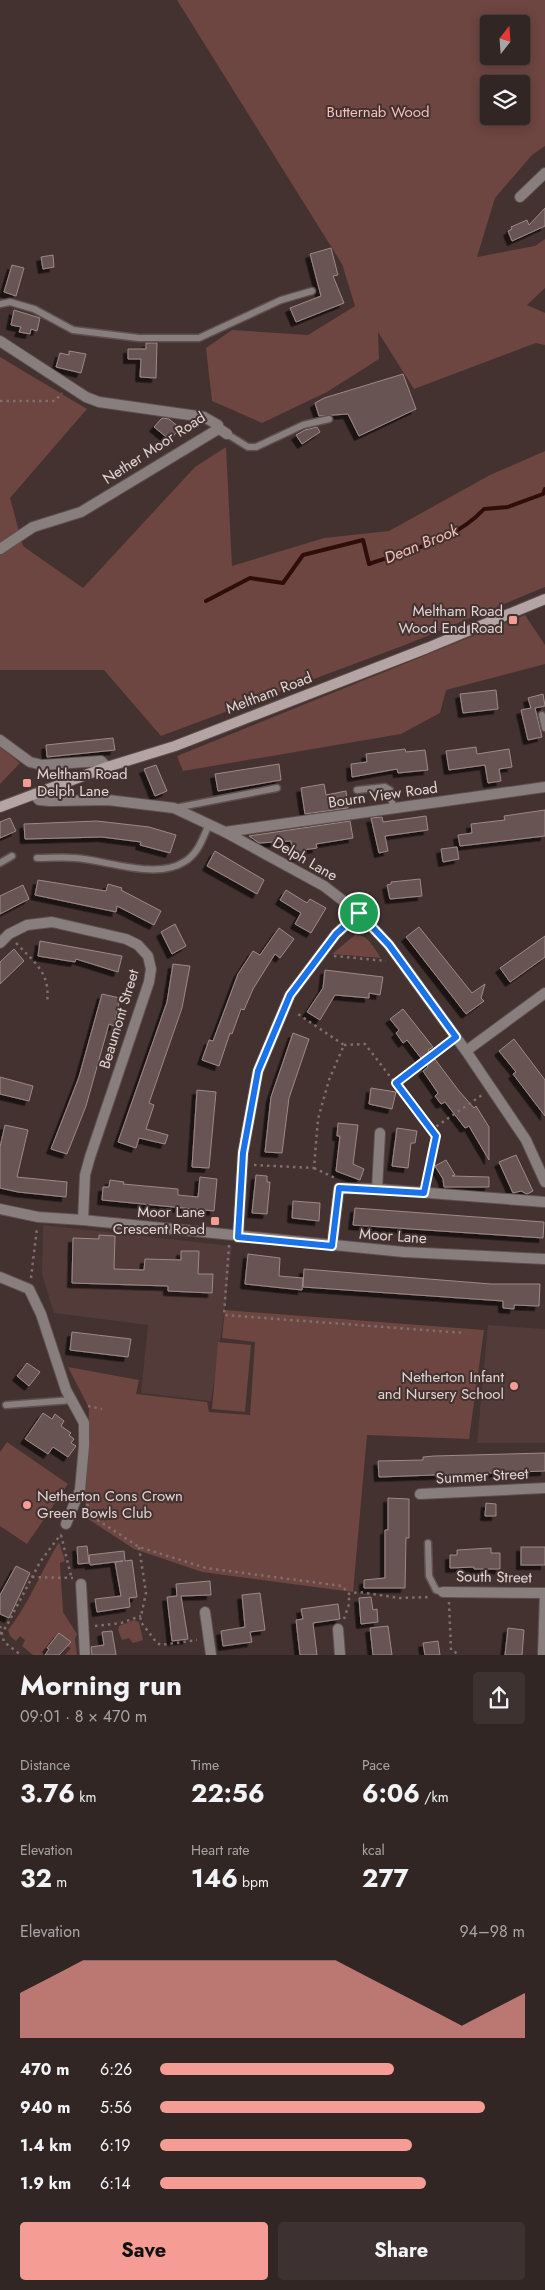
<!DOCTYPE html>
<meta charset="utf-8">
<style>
:root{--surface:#322624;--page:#3d3231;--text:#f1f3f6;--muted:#a8a5a6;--line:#4d4341;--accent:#f59c94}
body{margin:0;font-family:Jost,sans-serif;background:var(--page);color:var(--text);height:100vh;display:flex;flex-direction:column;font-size:19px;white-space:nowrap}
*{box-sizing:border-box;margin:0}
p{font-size:16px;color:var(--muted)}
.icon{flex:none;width:28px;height:28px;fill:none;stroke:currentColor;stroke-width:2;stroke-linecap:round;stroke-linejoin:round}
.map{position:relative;height:1655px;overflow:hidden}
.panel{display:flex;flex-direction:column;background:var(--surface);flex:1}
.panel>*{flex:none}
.needle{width:32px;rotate:17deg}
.tools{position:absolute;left:480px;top:15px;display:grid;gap:10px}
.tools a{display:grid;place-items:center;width:50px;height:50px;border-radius:5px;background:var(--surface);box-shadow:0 2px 12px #0003,0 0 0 1px var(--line);font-size:25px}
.pin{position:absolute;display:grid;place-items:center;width:42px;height:42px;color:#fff;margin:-21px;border:2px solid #fff;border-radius:50%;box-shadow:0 1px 5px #0007}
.round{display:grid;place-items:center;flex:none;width:52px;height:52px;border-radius:5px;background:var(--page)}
.overview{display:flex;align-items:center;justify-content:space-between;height:85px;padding:0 20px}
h1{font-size:28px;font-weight:700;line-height:38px}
.figures{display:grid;grid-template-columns:repeat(3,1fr);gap:8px;height:85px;padding:5px 20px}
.figures div{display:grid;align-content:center}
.figures b{font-size:25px;font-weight:700}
.figures small{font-size:14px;font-weight:400}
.figures p{font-size:14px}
.chart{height:140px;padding:10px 20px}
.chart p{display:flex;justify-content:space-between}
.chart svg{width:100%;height:90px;margin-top:5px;fill:var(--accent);opacity:.7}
.action{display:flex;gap:10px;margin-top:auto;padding:10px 20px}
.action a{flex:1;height:58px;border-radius:5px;background:var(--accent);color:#111;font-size:20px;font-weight:700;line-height:58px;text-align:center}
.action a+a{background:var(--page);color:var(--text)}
ul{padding:0 20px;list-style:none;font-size:16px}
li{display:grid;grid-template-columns:80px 60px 1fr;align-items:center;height:38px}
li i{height:12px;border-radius:6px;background:var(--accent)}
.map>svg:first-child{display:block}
.built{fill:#533b39}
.green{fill:#6d4541;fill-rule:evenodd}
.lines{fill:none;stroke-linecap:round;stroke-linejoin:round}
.stream{stroke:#2f0d0b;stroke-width:4}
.building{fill:#675553;stroke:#9d8987;filter:url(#shadow)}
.service-casing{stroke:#5f4f4e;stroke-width:9}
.minor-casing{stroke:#5f4f4e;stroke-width:12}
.secondary-casing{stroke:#5f4f4e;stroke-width:12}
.path{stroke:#7e6f6e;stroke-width:2.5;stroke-dasharray:2.5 4;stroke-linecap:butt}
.service{stroke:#877e7d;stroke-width:6}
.minor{stroke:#877e7d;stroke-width:10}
.secondary{stroke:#b4a5a4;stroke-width:10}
.route-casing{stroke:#fff;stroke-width:10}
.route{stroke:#1a73e8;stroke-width:6}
.poi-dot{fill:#f59c94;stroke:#433230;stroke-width:2}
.labels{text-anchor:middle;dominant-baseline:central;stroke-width:4;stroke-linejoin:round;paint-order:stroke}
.park-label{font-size:15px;fill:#fabfb8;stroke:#433230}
.street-label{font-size:15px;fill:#e0d5d4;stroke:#433230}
.poi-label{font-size:15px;fill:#e0d5d4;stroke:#433230;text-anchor:end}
.water-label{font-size:16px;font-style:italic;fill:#f9beb7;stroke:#433230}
</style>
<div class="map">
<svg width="545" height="1655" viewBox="0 0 545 1655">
<defs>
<filter id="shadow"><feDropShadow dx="-4.5" dy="4.5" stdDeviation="0" flood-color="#0009"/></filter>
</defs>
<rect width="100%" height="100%" fill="#433230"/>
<g class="built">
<path d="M43,1225l189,21 -8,69 -13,86 -70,-8 7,-68 -94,-12 -12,-39z"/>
<path d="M488,1325l57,4v114h-68z"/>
</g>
<g class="green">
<path d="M177,0h368v146l-13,9 -37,43 -18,59 58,-11 10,-7v49l-18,17 18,8v32l-9,-2 -122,46 -36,-57 1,27 -52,33 -65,31 -50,-22 -6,-53 26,-18 76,5 47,-29 -13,-42zM489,24h32v32h-32zM489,84h32v32h-32z"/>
<path d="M0,357l87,52 -77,89 13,48 60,42 112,-121 31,-20 6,119 92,-28 65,-7 101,-56 55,-24v136l-140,58 -244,91 -57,-66h-104z"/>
<path d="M525,615l20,30v19l-99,26 -6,23 -39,21 -218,37 -6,-15z"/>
<path d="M0,747l20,16 -20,21z"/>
<path d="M355,935c13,-1 19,13 26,23l-49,-4z"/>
<path d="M225,1310l259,20 -15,109 -102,-4 -14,157 -151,-20 -68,-23 -49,-32 4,-109 -21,-41 71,13 -3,14 71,8 2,10 41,3 5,-73 -33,-4z"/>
<path d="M218,1342l33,3 -6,67 -33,-3z"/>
<path d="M7,1442l61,42 -41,60 -27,-18v-74z"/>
<path d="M59,1542l6,19 -5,2 3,49 14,22 -2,5 2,16h-12l6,-7 -4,-2 3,-4 -11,-9 -12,14 2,2 -4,6h-12l-11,-9 3,-6 -5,-4 -4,5 -6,-5 -2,-6c21,-26 33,-59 51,-88z"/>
<path d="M134,1620l5,2 4,18 -10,3 -4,-5 -7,2 -4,-10 1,-4z"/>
</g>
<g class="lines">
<path class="stream" d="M206,601l44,-23 33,5 20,-28 60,-15 6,24c40,-14 86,-23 115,-55l24,-2 35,-13 2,-5"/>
</g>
<g class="building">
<path d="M545,208v18l-33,15 -4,-10 4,-2 -1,-2 16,-7 2,5z"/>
<path d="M331,248l7,27 -5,1 11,27 -48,19 -6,-14 31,-12 -11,-42z"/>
<path d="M53,255l1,12 -11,2 -2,-12z"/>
<path d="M12,265l12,3 -8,28 -12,-4z"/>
<path d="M14,310l26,8 -3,13 -6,-2 -1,5 -11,-2 2,-5 -10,-2z"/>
<path d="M146,343h11l-1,35 -16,-1 1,-18h-13v-10h18z"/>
<path d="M69,351l17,3 -5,19 -25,-6 4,-14 9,2z"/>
<path d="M403,374l13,35 -57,27 -11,-22 -29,2 -4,-13 9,-5z"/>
<path d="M162,418l7,1 11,9 -10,12 -16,-13z"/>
<path d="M317,427l3,5 -18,12 -6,-9 9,-5z"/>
<path d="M496,690l2,19 -35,4 -3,-19z"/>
<path d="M543,694l2,12 -10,2 7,29 -14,3 -7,-30 10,-2 -3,-10z"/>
<path d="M113,738l2,12 -68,7 -1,-12z"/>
<path d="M476,747l1,7 32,-5 3,18 -13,2 2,12 -13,2 -3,-18 -36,5 -3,-19z"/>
<path d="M405,749l1,3 19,-2 3,20 -30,3 -1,-4 -45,8 -1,-13 16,-2 -1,-8z"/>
<path d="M279,764l2,16 -63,11 -3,-17z"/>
<path d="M156,765l11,26 -12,5 -11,-27z"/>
<path d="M324,784l2,11 20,-4 2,17 -43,6 -4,-26z"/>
<path d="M545,810v26l-85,10 -2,-11 14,-2 -1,-9 34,-4 -1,-4z"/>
<path d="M426,816l2,14 -43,6 3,15 -9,2 -8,-35 11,-1 1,5z"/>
<path d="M10,818l6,13 -16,7v-16z"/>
<path d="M97,821l52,6 27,8 -6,18 -30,-8 1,-3 -39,-5 -77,2 -1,-15z"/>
<path d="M350,821l3,17 -37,6 1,4 -14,2 1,5 -11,3 -2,-17 -32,2 -10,-7z"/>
<path d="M457,847l2,12 -16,3 -2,-13z"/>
<path d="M215,851l49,29 -7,14 -50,-28z"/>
<path d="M420,879l2,17 -32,3 -3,-14 4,-1v-2z"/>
<path d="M38,880l68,11 2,-7 14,4 -1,2 40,21 -7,14 -37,-19 -1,6 -81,-17z"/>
<path d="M23,885l6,14 -29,15v-18z"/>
<path d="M286,890l21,13 3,-4 16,9 -15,25 -16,-9 6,-11 -21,-13z"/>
<path d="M175,924l11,22 -14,8 -11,-22z"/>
<path d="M419,927l53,66 13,-9 -4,14 3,3 -18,13 -60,-77z"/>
<path d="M279,928l15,11 -14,19 -5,-4 -22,35 -9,21 -3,-1 -9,25 -2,-1 -11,33 -17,-6 7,-20 4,1 25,-67 15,-23 7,4z"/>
<path d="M545,936v21l-35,25 -10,-14z"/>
<path d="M40,941l82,15 -4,16 -42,-13 -1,3 -37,-6z"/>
<path d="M14,949l10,12 -24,23v-22z"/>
<path d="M173,964l17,2 -8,42 -33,95 5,2 -8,24 22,6 -3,9 -26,-6 -3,10 -18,-6 49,-140z"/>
<path d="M325,970l58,7 -3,18 -11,-2v5l-34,-3 -15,25 -13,-8 16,-24z"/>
<path d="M102,994l18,4 -6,28 -5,-2 -23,82 -19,48 -16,-5 28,-72z"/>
<path d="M403,1009l30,38 -5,3 31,41 15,17 2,-2 13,21v33l-20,-34 -4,2 -20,-26 -4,2 -6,-8 3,-3 -15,-22 5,-4 -21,-27 -4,3 -7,-10 3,-3 -9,-11z"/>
<path d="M293,1033l16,6 -20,59 -7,55 -17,-1 6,-55z"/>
<path d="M514,1039l31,41v36l-32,-42 3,-2 -17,-21z"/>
<path d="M0,1077l33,9 -4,15 -29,-7z"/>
<path d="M371,1088l25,4 -4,17 -23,-5z"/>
<path d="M197,1090l19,2 -7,76 -17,-1z"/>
<path d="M338,1123l20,2 -5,39 11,5 -4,11 -24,-9 4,-35h-3z"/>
<path d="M5,1125l23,5 -11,47 50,5 -1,15 -48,-5 -18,-4v-41z"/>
<path d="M397,1128l20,3 -2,12h-4l-3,25 -16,-2z"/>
<path d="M516,1155l17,36 -6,3 -6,-3 -8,2 -14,-31z"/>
<path d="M446,1160l9,15 -3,1 37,1v10h-45l-1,-8 -8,-13z"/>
<path d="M256,1175l11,1v6h3l-3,32 -15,-1z"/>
<path d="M200,1177l17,2 -3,32 -112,-11 1,-13h6l1,-7 14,2 -1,2 55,5v6l20,2z"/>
<path d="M293,1201l27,2 -1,18 -27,-3z"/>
<path d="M355,1208l189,14 -1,16 -190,-13z"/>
<path d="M99,1235l16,1 -1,33 30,1 1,-11 36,1v-9h18l-1,23h15l-1,19 -44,-2v-5l-96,-3 1,-45 26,1z"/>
<path d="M248,1254l32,4 -1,18 24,2 -1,12 -57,-6z"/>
<path d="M304,1269l187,15h49l-1,22 -25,-1v4l-11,-1v-7l-200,-14z"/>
<path d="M72,1332l59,7 -3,18 -58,-7z"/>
<path d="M27,1363l13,9 -11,14 -12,-10z"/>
<path d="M43,1413l9,6 3,-5 9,7 -3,5 10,7 -2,2 5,4 -3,4 5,3 -8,11 -15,-10 -5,7 -23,-15z"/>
<path d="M545,1453v18l-166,6 -1,-16 45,-1v-3l11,-1z"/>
<path d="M388,1498l21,1v39h-3l-1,50h-41v-8l21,-2v-48h3z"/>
<path d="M486,1503l10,1v12h-11z"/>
<path d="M87,1546l2,17 -11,1 -1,-17z"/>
<rect x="521" y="1547" width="24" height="18"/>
<path d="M491,1548v5h9v16h-26v-2l-24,1v-13h7v-5z"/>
<path d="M124,1551l1,10 7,-1 5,37 -8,1 1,9 -33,5 -2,-13 26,-3 -6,-34 8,-1 -33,4 -1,-10z"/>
<path d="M16,1566l14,7 -21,45 -9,-4v-19z"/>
<path d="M210,1581l1,14 -30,1 7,43 -16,2 -5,-44 10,-1 -1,-12z"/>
<path d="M260,1593l5,37 -15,2 2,10 -29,4 -2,-15 24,-4 -3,-32z"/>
<path d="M371,1597l2,13 4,-1 1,13 -17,2 -2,-26z"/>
<path d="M338,1604l2,15 -27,4 4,32h-17l-4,-35 7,-1 -2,-10z"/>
<path d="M388,1626l4,29h-19l-3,-27z"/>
<path d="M508,1628l16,2 -2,25h-17z"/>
<path d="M112,1631l4,24h-24l-1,-8 13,-2 -2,-13z"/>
<path d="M59,1633l12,9 -12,13h-14l4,-6 -2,-1z"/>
<path d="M438,1641l2,14h-15l-2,-12z"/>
</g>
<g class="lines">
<g class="service-casing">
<g id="service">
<path d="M0,304l10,-2 24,7 39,21 66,8h60l82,-38 31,-9"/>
<path d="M227,434l21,13h8l47,-22 26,-6"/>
<path d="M542,715l3,13"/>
<path d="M357,790l28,-3 5,3 3,18"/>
<path d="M175,808l102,-20"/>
<path d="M37,858c13,0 26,-1 38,0 31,2 81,22 109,4 14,-8 19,-24 25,-38"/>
<path d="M0,863l12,-7"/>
<path d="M6,1405l66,-5"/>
<path d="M428,1543l1,33 7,14 7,2"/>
</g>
</g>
<g class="minor-casing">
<g id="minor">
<path d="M520,197l25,-24"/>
<path d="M0,341l86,56 13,5 105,15 14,8 -3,6 -134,81 -48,15 -33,22"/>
<path d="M218,428l9,6"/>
<path d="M0,740l30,22 12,3 59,-4 6,6"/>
<path d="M34,794l5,6 11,1 58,-1 66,8 51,24 99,54 35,27 30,32 77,106 60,89 19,42"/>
<path d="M225,832l320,-45"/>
<path d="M0,943l9,-9 18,-9 25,-3 74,17 12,6 10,11 3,13 -2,13 -59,175 -5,18 -2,45"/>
<path d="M466,1051l79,-58"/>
<path d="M377,1189l3,-56"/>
<path d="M0,1209l38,8 45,3 321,32 141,7"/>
<path d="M238,1237l5,-84 15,-82 32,-76 46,-61 23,-21"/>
<path d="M332,1246l7,-58 38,1 168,13"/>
<path d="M0,1277l29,12 12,25 25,76 18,33v23l-4,44 -14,34"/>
<path d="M420,1494l125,-6"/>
<path d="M81,1584l4,71"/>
<path d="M443,1592l102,1"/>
<path d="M205,1612l6,43"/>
<path d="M338,1629l2,26"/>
<path d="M543,1655l2,-62"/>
</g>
</g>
<g class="secondary-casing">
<path id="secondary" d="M0,807l107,-40 68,-21 252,-98 118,-49"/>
</g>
<g class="path">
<path d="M0,401h55l7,-8"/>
<path d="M16,943c18,19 35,30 31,59"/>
<path d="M334,956l52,5"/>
<path d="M344,1045l21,-1 71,92 -10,46"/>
<path d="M396,1083l52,-40"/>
<path d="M431,1130l51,-35"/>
<path d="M254,1165l60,3 4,-49 11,-39 15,-35 -49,-33"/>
<path d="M314,1168l21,10"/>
<path d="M229,1245l-5,70 240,18"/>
<path d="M31,1278l6,-50"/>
<path d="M88,1406l14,3"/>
<path d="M87,1504l6,13 46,30 67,21 136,18 7,8 10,-2 41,6 30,-1"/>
<path d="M61,1535l10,41"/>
<path d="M139,1547l7,46 -6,28 17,22 4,2 36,-5"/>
<path d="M32,1577l41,1"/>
<path d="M449,1602l2,48 9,5"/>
<path d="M344,1619l5,-15v-10"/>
<path d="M0,1626l4,16 17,13"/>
<path d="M95,1626l26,-3 20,-7"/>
<path d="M0,1634l6,-7 34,-65 21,-28"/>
</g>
<use href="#service" class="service"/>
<use href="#minor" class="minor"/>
<use href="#secondary" class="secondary"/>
</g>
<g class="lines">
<g class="route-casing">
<path id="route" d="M359,913l30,32 67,92 -60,46 40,53 -12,57 -85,-5 -7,58 -94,-9 5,-84 15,-82 32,-76 46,-61z"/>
</g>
<use href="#route" class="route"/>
</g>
<g class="poi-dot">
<rect x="508" y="615" width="10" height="10" rx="2.5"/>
<rect x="22" y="778" width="10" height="10" rx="2.5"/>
<rect x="210" y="1216" width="10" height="10" rx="2.5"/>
<circle cx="514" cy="1386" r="5"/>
<circle cx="27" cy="1505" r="5"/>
</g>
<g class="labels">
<g class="park-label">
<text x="378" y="112">Butternab Wood</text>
</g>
<g class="street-label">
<text transform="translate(154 448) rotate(-33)">Nether Moor Road</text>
<text transform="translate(269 693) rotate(-21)">Meltham Road</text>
<text transform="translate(383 795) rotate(-8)">Bourn View Road</text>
<text transform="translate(305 859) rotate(30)">Delph Lane</text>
<text transform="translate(119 1019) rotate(-73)">Beaumont Street</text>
<text transform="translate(393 1236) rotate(4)">Moor Lane</text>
<text transform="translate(482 1476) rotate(-3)">Summer Street</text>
<text transform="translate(494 1577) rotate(1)">South Street</text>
</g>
<g class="poi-label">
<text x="503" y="611">Meltham Road<tspan x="503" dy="17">Wood End Road</tspan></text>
<text x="37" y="774" text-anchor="start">Meltham Road<tspan x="37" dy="17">Delph Lane</tspan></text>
<text x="205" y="1212">Moor Lane<tspan x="205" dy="17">Crescent Road</tspan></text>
<text x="504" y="1377">Netherton Infant<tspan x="504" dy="17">and Nursery School</tspan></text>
<text x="37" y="1496" text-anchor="start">Netherton Cons Crown<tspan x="37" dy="17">Green Bowls Club</tspan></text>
</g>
<g class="water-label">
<text transform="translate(421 544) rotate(-22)">Dean Brook</text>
</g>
</g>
</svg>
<div class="tools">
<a><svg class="needle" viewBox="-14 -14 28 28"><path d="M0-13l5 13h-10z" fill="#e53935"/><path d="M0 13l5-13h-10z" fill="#a8a5a6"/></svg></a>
<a><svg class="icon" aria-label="layers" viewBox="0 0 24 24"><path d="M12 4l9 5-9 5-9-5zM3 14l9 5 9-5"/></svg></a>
</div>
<div class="pin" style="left:359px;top:913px;background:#1e9e55"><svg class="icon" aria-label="arrive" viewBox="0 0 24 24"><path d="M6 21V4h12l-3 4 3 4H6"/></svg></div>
</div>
<section class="panel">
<div class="overview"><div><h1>Morning run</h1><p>09:01 · 8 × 470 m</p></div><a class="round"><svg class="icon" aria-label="share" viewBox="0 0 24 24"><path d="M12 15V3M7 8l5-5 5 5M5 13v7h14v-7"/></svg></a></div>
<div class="figures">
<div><p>Distance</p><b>3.76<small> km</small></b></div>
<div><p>Time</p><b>22:56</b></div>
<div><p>Pace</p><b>6:06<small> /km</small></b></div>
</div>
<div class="figures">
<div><p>Elevation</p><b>32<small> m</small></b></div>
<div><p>Heart rate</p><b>146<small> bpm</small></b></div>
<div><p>kcal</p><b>277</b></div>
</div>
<div class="chart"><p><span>Elevation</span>94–98 m</p>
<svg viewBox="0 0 160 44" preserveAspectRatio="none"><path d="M0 44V22L10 14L20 6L30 6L40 6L50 6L60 6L70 6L80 6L90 6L100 6L110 14L120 22L130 30L140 38L150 30L160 22V44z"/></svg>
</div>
<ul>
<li><b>470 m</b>6:26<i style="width:64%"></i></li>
<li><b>940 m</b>5:56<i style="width:89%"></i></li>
<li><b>1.4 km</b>6:19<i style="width:69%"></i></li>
<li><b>1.9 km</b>6:14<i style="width:73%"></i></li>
</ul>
<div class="action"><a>Save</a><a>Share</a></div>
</section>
